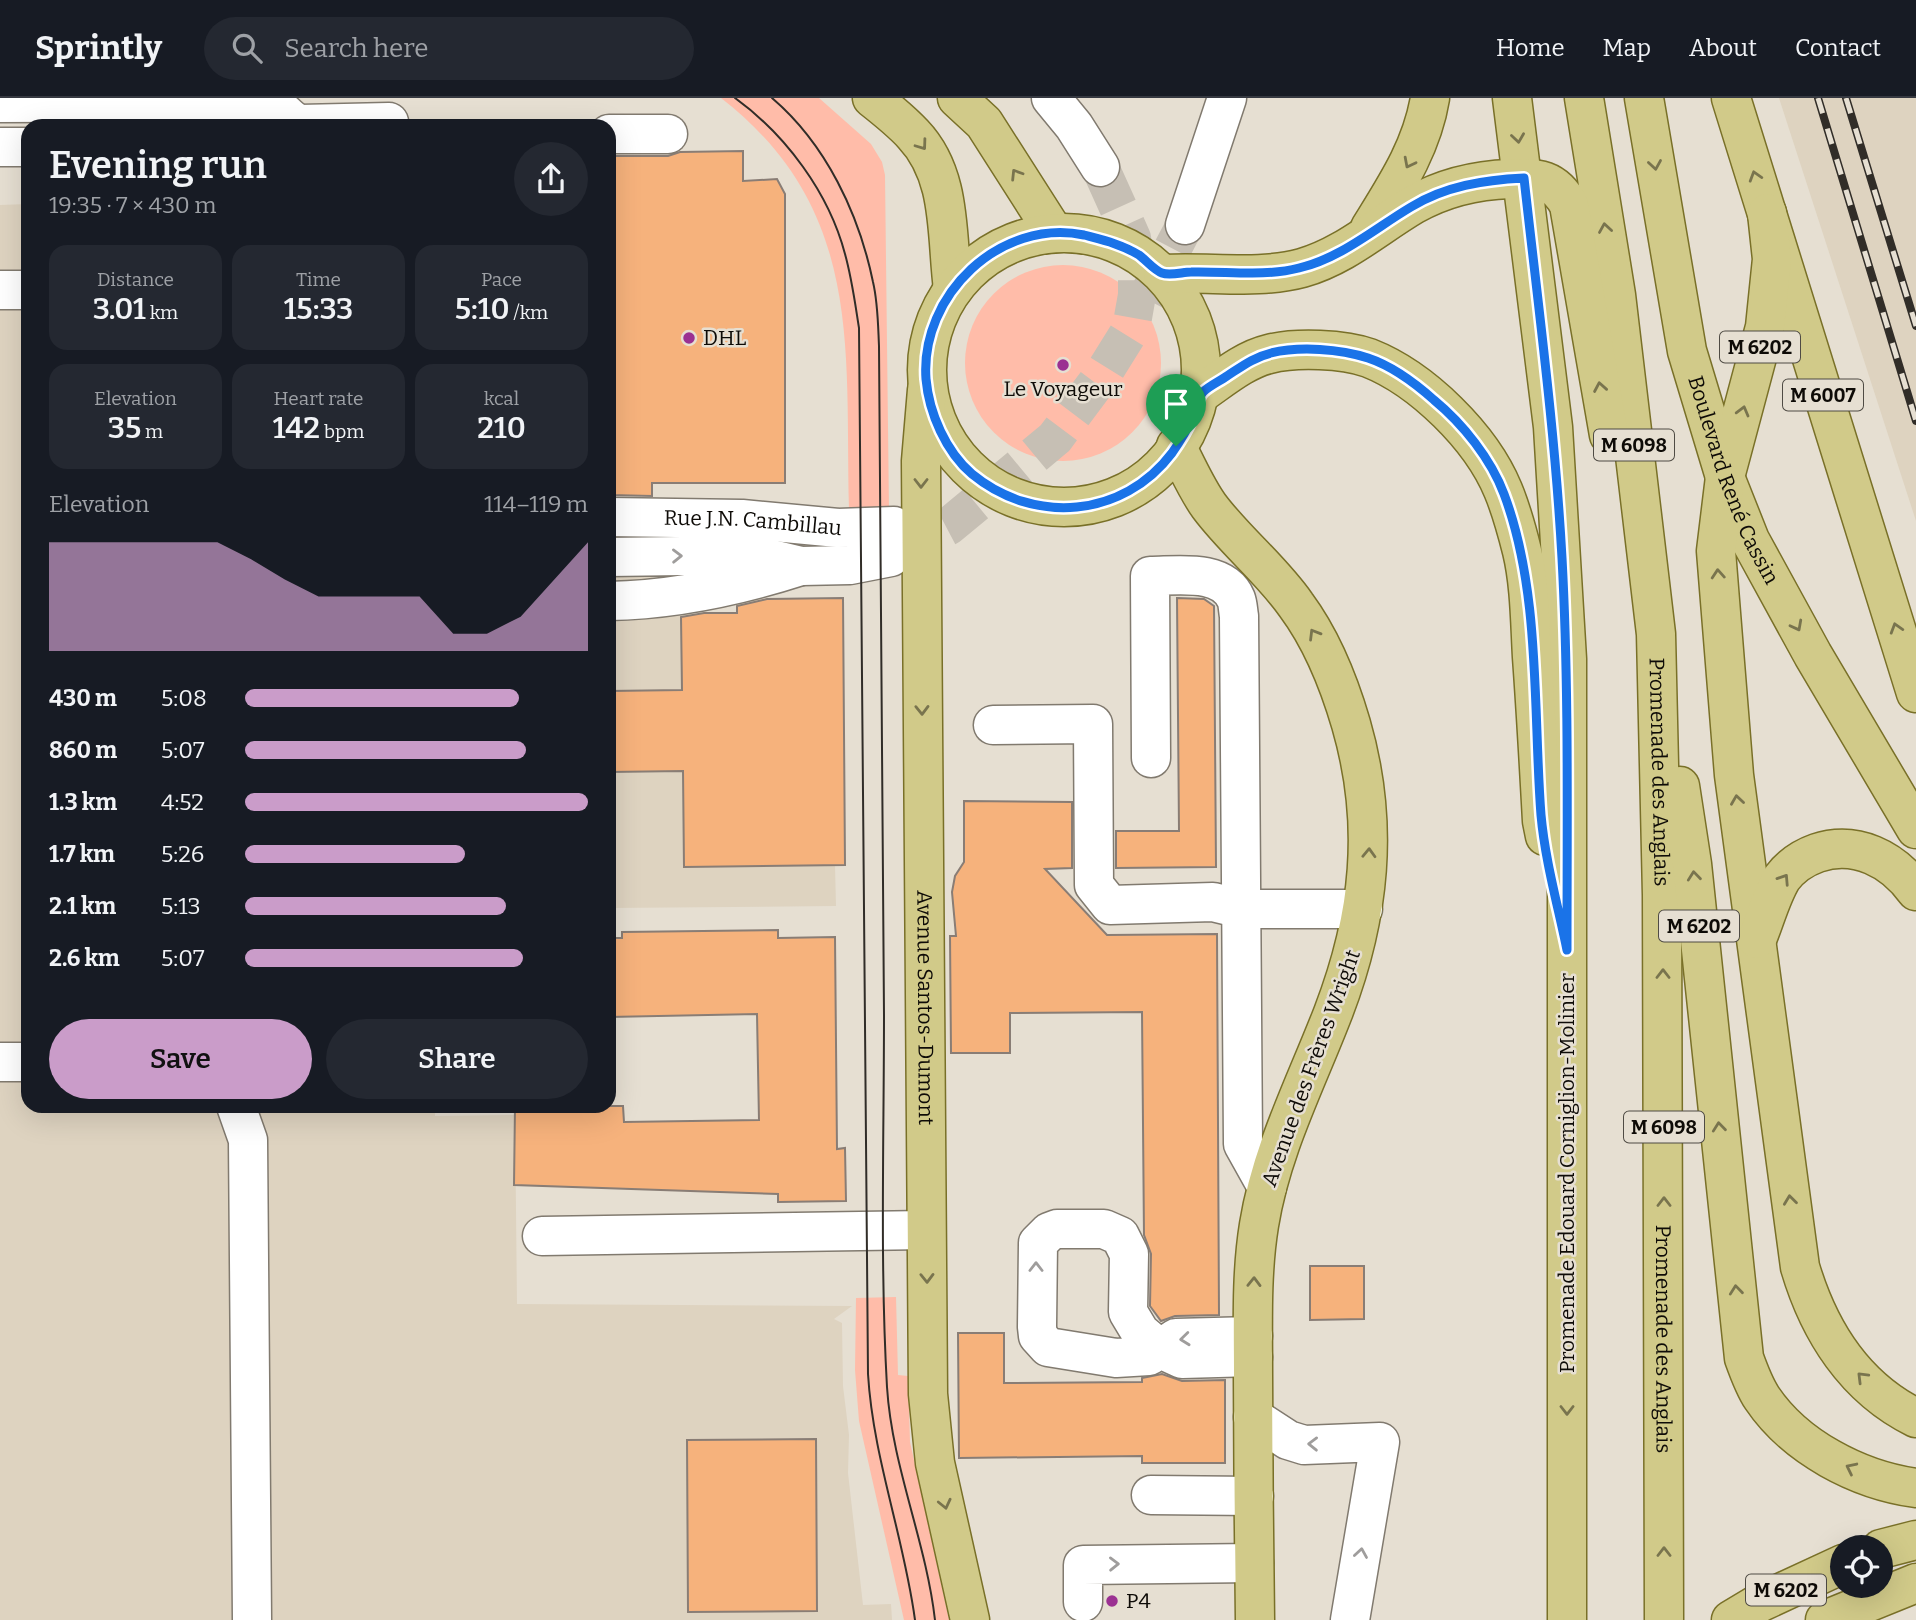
<!DOCTYPE html>
<meta charset="utf-8">
<style>
:root{--surface:#171b24;--page:#242831;--text:#f1f3f6;--muted:#9ea1a6;--line:#363941;--accent:#ca9cc9}
body{margin:0;font-family:Bitter,serif;background:var(--page);color:var(--text);height:100vh;display:flex;flex-direction:column;font-size:26px;white-space:nowrap}
*{box-sizing:border-box;margin:0}
p{font-size:23px;color:var(--muted)}
.icon{flex:none;width:38px;height:38px;fill:none;stroke:currentColor;stroke-width:2;stroke-linecap:round;stroke-linejoin:round}
.map{position:relative;flex:1;overflow:hidden}
.panel{position:absolute;left:21px;top:21px;width:595px;height:994px;display:flex;flex-direction:column;background:var(--surface);border-radius:21px;box-shadow:0 7px 28px #0002}
.panel>*{flex:none}
.controls{position:absolute;left:1830px;top:1437px;display:grid;gap:14px}
.controls a{display:grid;place-items:center;width:63px;height:63px;border-radius:50%;background:var(--surface);box-shadow:0 7px 28px #0002;font-size:35px}
.pin{position:absolute;display:grid;place-items:center;width:60px;height:60px;color:#fff;margin:-72px -30px;border-radius:50% 50% 50% 0;rotate:-45deg;box-shadow:0 0 7px #0007}
.pin .icon{rotate:45deg}
.round{display:grid;place-items:center;flex:none;width:74px;height:74px;border-radius:37px;background:var(--page)}
.head{display:flex;align-items:center;justify-content:space-between;height:119px;padding:0 28px}
h1{font-size:38px;font-weight:600;line-height:52px}
.figures{display:grid;grid-template-columns:repeat(3,1fr);gap:10px;height:119px;padding:7px 28px}
.figures div{display:grid;align-content:center;border-radius:18px;background:var(--page);text-align:center}
.figures b{font-size:30px;font-weight:600}
.figures small{font-size:19px;font-weight:400}
.figures p{font-size:19px}
.chart{height:196px;padding:14px 28px}
.chart p{display:flex;justify-content:space-between}
.chart svg{width:100%;height:126px;margin-top:7px;fill:var(--accent);opacity:.7}
.button{display:flex;gap:14px;margin-top:auto;padding:14px 28px}
.button a{flex:1;height:80px;border-radius:42px;background:var(--accent);color:#111;font-size:28px;font-weight:600;line-height:80px;text-align:center}
.button a+a{background:var(--page);color:var(--text)}
ul{padding:0 28px;list-style:none;font-size:23px}
li{display:grid;grid-template-columns:112px 84px 1fr;align-items:center;height:52px}
li i{height:18px;border-radius:9px;background:var(--accent)}
header{display:flex;align-items:center;gap:42px;box-sizing:border-box;height:98px;padding:0 35px;background:var(--surface);border-bottom:2px solid var(--line)}
header strong{font-size:33px}
nav{display:flex;gap:38px;margin-inline-start:auto;font-size:24px}
.search{width:490px;height:63px;background:var(--page);display:flex;align-items:center;gap:18px;box-sizing:border-box;padding:0 24px;border-radius:38px;color:var(--muted);font-size:26px}
.map>svg:first-child{display:block}
.built{fill:#ded3c0}
.green{fill:#ffbca9}
.building{fill:#f6b27c;stroke:#897d75;stroke-width:2}
.lines{fill:none;stroke-linecap:round;stroke-linejoin:round}
.minor-tunnel{stroke:#c6bfb4;stroke-width:38;stroke-dasharray:38 19;stroke-linecap:butt}
.minor-casing{stroke:#817a6f;stroke-width:41}
.major-casing{stroke:#797028;stroke-width:41}
.minor{stroke:#fff;stroke-width:38}
.major{stroke:#d1ca89;stroke-width:38}
.tram{stroke:#312d28;stroke-width:2}
.rail-casing{stroke:#312d28;stroke-width:8}
.rail{stroke:#e6dfd2;stroke-width:5;stroke-dasharray:16;stroke-linecap:butt}
.oneway{stroke:#79744e}
.oneway2{stroke:#9f9d9c}
.route-casing{stroke:#fff;stroke-width:14}
.route{stroke:#1a73e8;stroke-width:9}
.poi-dot{fill:#9b3192;stroke:#e6dfd2;stroke-width:2.5}
.labels{text-anchor:middle;dominant-baseline:central;stroke-width:5;stroke-linejoin:round;paint-order:stroke}
.shield{fill:#e6dfd2;stroke:#4f4b44;stroke-width:2}
.shield-label{font-size:19px;font-weight:bold;fill:#0e0b07}
.poi-label{font-size:21px;fill:#0e0b07;stroke:#e6dfd2;text-anchor:start}
.street-label{font-size:21px;fill:#0e0b07;stroke:#e6dfd2}
</style>
<header>
<strong>Sprintly</strong>
<div class="search"><svg class="icon" aria-label="search" viewBox="0 0 24 24"><circle cx="10" cy="10" r="6"/><path d="M15 15l6 6"/></svg>Search here</div>
<nav><a>Home</a><a>Map</a><a>About</a><a>Contact</a></nav>
</header>
<div class="map">
<svg width="1916" height="1522" viewBox="0 0 1916 1522">
<rect width="100%" height="100%" fill="#e6dfd2"/>
<g class="built">
<path d="M1779,0h137v423z"/>
<path d="M28,106v902h407v10l80,-1 2,189 335,2 -18,13 8,4 1,63 6,49 -1,38 15,132 28,-1 1,16h-892v-1415z"/>
<path d="M609,443h43l1,74 84,-2v-14l106,-1 2,267h-10l1,41 -227,2z"/>
</g>
<g class="green">
<path d="M721,0h98l52,46 11,18 3,13 4,335 -40,-1c-4,-162 15,-300 -128,-411z"/>
<circle cx="1063" cy="265" r="98"/>
<path d="M896,1199l2,78 10,1 2,66 39,178h-45l-45,-199 -4,-51 1,-72z"/>
</g>
<g class="building">
<path d="M743,53v30l34,-2 8,15v289h-133v13l-43,-1v-339h59l12,-4z"/>
<path d="M843,500l2,267 -161,2 -1,-96 -74,1v-81l73,-1 -1,-73 23,-4h33v-7l30,-7z"/>
<path d="M1177,500l27,1 10,7 2,261 -100,1v-37h63z"/>
<path d="M964,703l108,1v66l-27,1 62,66 110,-1 2,381 -44,1 -14,5 -11,-15 1,-52 -7,-19 -2,-223 -132,1v40h-59l-1,-117h6l-4,-44 3,-16 9,-14z"/>
<path d="M778,832v8l57,-1 2,212 8,-1 1,53 -68,1v-8l-264,-9 1,-79h108l1,16 135,-2 -2,-106 -148,3v-79h13v-6z"/>
<path d="M1310,1168h54v53l-54,1z"/>
<path d="M958,1235h46v50l138,-1v-4l20,-4 20,7 43,-1v83h-83v-7l-183,2z"/>
<path d="M816,1341l1,172 -129,1 -1,-172z"/>
</g>
<g class="lines">
<g class="minor-tunnel">
<path d="M1146,201l39,-74"/>
<path d="M896,456l53,-28 106,-88 48,-64 28,-45 6,-34v-26l-5,-31 -32,-71"/>
</g>
<g class="minor-casing">
<g id="minor">
<path d="M1051,0l23,28 26,41"/>
<path d="M0,5l268,-1c15,5 19,18 32,22l89,-2"/>
<path d="M609,36h59"/>
<path d="M0,49h28"/>
<path d="M1185,127l42,-127"/>
<path d="M0,192h28"/>
<path id="s1" d="M609,419l133,2 96,9 56,-2"/>
<path d="M609,459l146,-2 46,11c-62,20 -126,34 -192,35"/>
<path d="M801,468l49,-1 41,-8"/>
<path d="M993,627l100,-1 1,161 16,20 103,-3 29,7h121"/>
<path d="M1151,660l-1,-182c27,0 73,-8 86,23 2,5 2,12 3,17l4,528 24,43"/>
<path d="M0,964h28"/>
<path d="M236,1008l12,34 4,480"/>
<path d="M542,1138l384,-6"/>
<path d="M1253,1238l-77,2 -27,18 -33,2 -68,-11 -10,-11 -1,-9 1,-84 11,-11 8,-3h47l16,7 9,18 -1,58 12,20 20,17 22,10 71,-2"/>
<path d="M1253,1319l35,23 16,5 76,-3 -30,178"/>
<path d="M1151,1397l103,1"/>
<path d="M1083,1504v-37l171,-2"/>
</g>
</g>
<g class="major-casing">
<g id="major">
<path d="M872,0c14,11 29,23 41,36 40,42 33,102 40,155"/>
<path d="M957,0l27,25 69,108"/>
<path d="M1512,0l41,329 14,232v961"/>
<path id="s2" d="M1584,0l32,197 40,339 6,261 2,725"/>
<path id="s3" d="M1644,0l43,253 38,126 25,63 63,115 103,174"/>
<path d="M1731,0l185,595"/>
<path d="M1767,115l5,46 -7,68 -40,150 -9,74 18,224 66,492c19,64 55,121 116,151"/>
<path d="M1370,130c26,-42 52,-81 60,-130"/>
<circle cx="1064" cy="272" r="137"/>
<path d="M1163,176c46,-3 95,6 139,-6 42,-12 74,-41 111,-63 30,-17 64,-25 97,-26 28,-2 45,0 59,26l40,230"/>
<path id="s4" d="M927,292l-6,71 7,933 7,69 35,157"/>
<path d="M1200,296c22,-15 44,-34 69,-40 27,-7 75,-5 100,4 53,21 112,79 134,132 8,19 14,41 19,61 8,33 8,71 10,106 4,54 7,109 10,164l3,15"/>
<path d="M1176,348c11,20 20,42 33,60 26,35 62,63 87,99 26,35 43,78 55,119 29,100 19,193 -18,289 -27,70 -62,137 -74,212 -8,49 -6,100 -6,150 0,82 1,163 2,245"/>
<path d="M1680,688l12,78 52,494c5,14 10,28 18,40 33,49 96,82 154,90"/>
<path d="M1757,841c8,-19 14,-43 25,-61 9,-12 21,-20 35,-25 39,-13 76,6 99,38"/>
<path d="M1881,1451l35,-9"/>
<path d="M1731,1522l30,-18 82,-38"/>
<path d="M1825,1522l91,-37"/>
</g>
</g>
<use href="#minor" class="minor"/>
<use href="#major" class="major"/>
<g class="tram">
<path d="M735,0c51,37 94,95 110,156 7,25 10,49 14,74l9,1046c5,84 36,163 47,246"/>
<path d="M772,0c54,46 87,116 101,184 5,21 5,43 6,64 3,223 4,446 5,669 0,124 -4,249 3,372 5,80 39,154 48,233"/>
</g>
<g class="rail-casing">
<g id="rail">
<path d="M1818,0l98,323"/>
<path d="M1846,0l70,228"/>
</g>
</g>
<use href="#rail" class="rail"/>
</g>
<defs><path id="oneway-chevron" d="M-2-3.5L2.5 0L-2 3.5" fill="none" stroke-width="1.6" stroke-linecap="round" stroke-linejoin="round" transform="scale(1.75)"/></defs>
<g class="oneway">
<use href="#oneway-chevron" transform="translate(1518 40) rotate(82)"/>
<use href="#oneway-chevron" transform="translate(922 47) rotate(54)"/>
<use href="#oneway-chevron" transform="translate(1409 65) rotate(117)"/>
<use href="#oneway-chevron" transform="translate(1655 67) rotate(81)"/>
<use href="#oneway-chevron" transform="translate(1016 76) rotate(-122)"/>
<use href="#oneway-chevron" transform="translate(1755 78) rotate(-107)"/>
<use href="#oneway-chevron" transform="translate(1605 130) rotate(-99)"/>
<use href="#oneway-chevron" transform="translate(1600 289) rotate(-100)"/>
<use href="#oneway-chevron" transform="translate(1743 313) rotate(-75)"/>
<use href="#oneway-chevron" transform="translate(921 385) rotate(90)"/>
<use href="#oneway-chevron" transform="translate(1718 476) rotate(-94)"/>
<use href="#oneway-chevron" transform="translate(1797 528) rotate(62)"/>
<use href="#oneway-chevron" transform="translate(1896 530) rotate(-107)"/>
<use href="#oneway-chevron" transform="translate(1314 536) rotate(-121)"/>
<use href="#oneway-chevron" transform="translate(922 612) rotate(89)"/>
<use href="#oneway-chevron" transform="translate(1737 702) rotate(-98)"/>
<use href="#oneway-chevron" transform="translate(1369 755) rotate(-88)"/>
<use href="#oneway-chevron" transform="translate(1694 778) rotate(-96)"/>
<use href="#oneway-chevron" transform="translate(1784 781) rotate(-57)"/>
<use href="#oneway-chevron" transform="translate(1663 876) rotate(-90)"/>
<use href="#oneway-chevron" transform="translate(1719 1029) rotate(-96)"/>
<use href="#oneway-chevron" transform="translate(1790 1102) rotate(-97)"/>
<use href="#oneway-chevron" transform="translate(1664 1104) rotate(-90)"/>
<use href="#oneway-chevron" transform="translate(927 1180) rotate(89)"/>
<use href="#oneway-chevron" transform="translate(1254 1184) rotate(-89)"/>
<use href="#oneway-chevron" transform="translate(1736 1192) rotate(-96)"/>
<use href="#oneway-chevron" transform="translate(1862 1279) rotate(-135)"/>
<use href="#oneway-chevron" transform="translate(1567 1312) rotate(90)"/>
<use href="#oneway-chevron" transform="translate(1851 1370) rotate(-154)"/>
<use href="#oneway-chevron" transform="translate(945 1406) rotate(77)"/>
<use href="#oneway-chevron" transform="translate(1664 1454) rotate(-90)"/>
</g>
<g class="oneway2">
<use href="#oneway-chevron" transform="translate(677 458) rotate(-1)"/>
<use href="#oneway-chevron" transform="translate(1036 1169) rotate(-90)"/>
<use href="#oneway-chevron" transform="translate(1185 1241) rotate(174)"/>
<use href="#oneway-chevron" transform="translate(1313 1346) rotate(-179)"/>
<use href="#oneway-chevron" transform="translate(1361 1455) rotate(-81)"/>
<use href="#oneway-chevron" transform="translate(1114 1466) rotate(-1)"/>
</g>
<g class="lines">
<g class="route-casing">
<path id="route" d="M1524,80c14,126 31,252 38,380 7,130 5,261 5,392 -9,-44 -22,-90 -26,-135 -8,-104 0,-223 -37,-321 -13,-35 -41,-70 -70,-94 -19,-17 -42,-34 -66,-42 -28,-9 -68,-12 -97,-5 -17,4 -30,14 -44,23 -7,5 -18,10 -24,16 -6,7 -7,19 -11,27 -5,11 -13,24 -20,34 -49,65 -138,72 -200,21 -26,-22 -43,-61 -46,-95 -6,-84 74,-161 158,-144 19,5 37,9 55,20 7,5 15,15 23,18 8,3 21,-1 29,-1 36,-1 73,5 108,-4 42,-10 75,-39 112,-61 34,-21 73,-27 113,-29z"/>
</g>
<use href="#route" class="route"/>
</g>
<g class="poi-dot">
<circle cx="689" cy="240" r="7"/>
<circle cx="1063" cy="267" r="7"/>
<circle cx="1112" cy="1503" r="7"/>
</g>
<g class="labels">
<g class="shield">
<rect x="1720" y="233.5" width="80" height="31" rx="5"/>
<rect x="1783" y="281.5" width="80" height="31" rx="5"/>
<rect x="1594" y="331.5" width="80" height="31" rx="5"/>
<rect x="1659" y="812.5" width="80" height="31" rx="5"/>
<rect x="1624" y="1013.5" width="80" height="31" rx="5"/>
<rect x="1746" y="1476.5" width="80" height="31" rx="5"/>
</g>
<g class="shield-label">
<text x="1760" y="249">M 6202</text>
<text x="1823" y="297">M 6007</text>
<text x="1634" y="347">M 6098</text>
<text x="1699" y="828">M 6202</text>
<text x="1664" y="1029">M 6098</text>
<text x="1786" y="1492">M 6202</text>
</g>
<g class="poi-label">
<text x="703" y="240">DHL</text>
<text x="1063" y="291" text-anchor="middle">Le Voyageur</text>
<text x="1126" y="1503">P4</text>
</g>
<g class="street-label">
<text stroke="none"><textPath href="#s3" startOffset="394">Boulevard René Cassin</textPath></text>
<text stroke="none"><textPath href="#s1" startOffset="144">Rue J.N. Cambillau</textPath></text>
<text stroke="none"><textPath href="#s2" startOffset="679">Promenade des Anglais</textPath></text>
<text stroke="none"><textPath href="#s4" startOffset="618">Avenue Santos-Dumont</textPath></text>
<text transform="translate(1311 970) rotate(-70)">Avenue des Frères Wright</text>
<text transform="translate(1567 1075) rotate(-90)">Promenade Edouard Corniglion-Molinier</text>
<text stroke="none"><textPath href="#s2" startOffset="1246">Promenade des Anglais</textPath></text>
</g>
</g>
</svg>
<div class="controls">
<a><svg class="icon" aria-label="locate" viewBox="0 0 24 24"><circle cx="12" cy="12" r="6"/><path d="M12 2v4M12 18v4M2 12h4M18 12h4"/></svg></a>
</div>
<div class="pin" style="left:1176px;top:348px;background:#1e9e55"><svg class="icon" aria-label="arrive" viewBox="0 0 24 24"><path d="M6 21V4h12l-3 4 3 4H6"/></svg></div>
<section class="panel">
<div class="head"><div><h1>Evening run</h1><p>19:35 · 7 × 430 m</p></div><a class="round"><svg class="icon" aria-label="share" viewBox="0 0 24 24"><path d="M12 15V3M7 8l5-5 5 5M5 13v7h14v-7"/></svg></a></div>
<div class="figures">
<div><p>Distance</p><b>3.01<small> km</small></b></div>
<div><p>Time</p><b>15:33</b></div>
<div><p>Pace</p><b>5:10<small> /km</small></b></div>
</div>
<div class="figures">
<div><p>Elevation</p><b>35<small> m</small></b></div>
<div><p>Heart rate</p><b>142<small> bpm</small></b></div>
<div><p>kcal</p><b>210</b></div>
</div>
<div class="chart"><p><span>Elevation</span>114–119 m</p>
<svg viewBox="0 0 160 44" preserveAspectRatio="none"><path d="M0 44V6L10 6L20 6L30 6L40 6L50 6L60 12L70 19L80 25L90 25L100 25L110 25L120 38L130 38L140 32L150 19L160 6V44z"/></svg>
</div>
<ul>
<li><b>430 m</b>5:08<i style="width:80%"></i></li>
<li><b>860 m</b>5:07<i style="width:82%"></i></li>
<li><b>1.3 km</b>4:52<i style="width:100%"></i></li>
<li><b>1.7 km</b>5:26<i style="width:64%"></i></li>
<li><b>2.1 km</b>5:13<i style="width:76%"></i></li>
<li><b>2.6 km</b>5:07<i style="width:81%"></i></li>
</ul>
<div class="button"><a>Save</a><a>Share</a></div>
</section>
</div>
